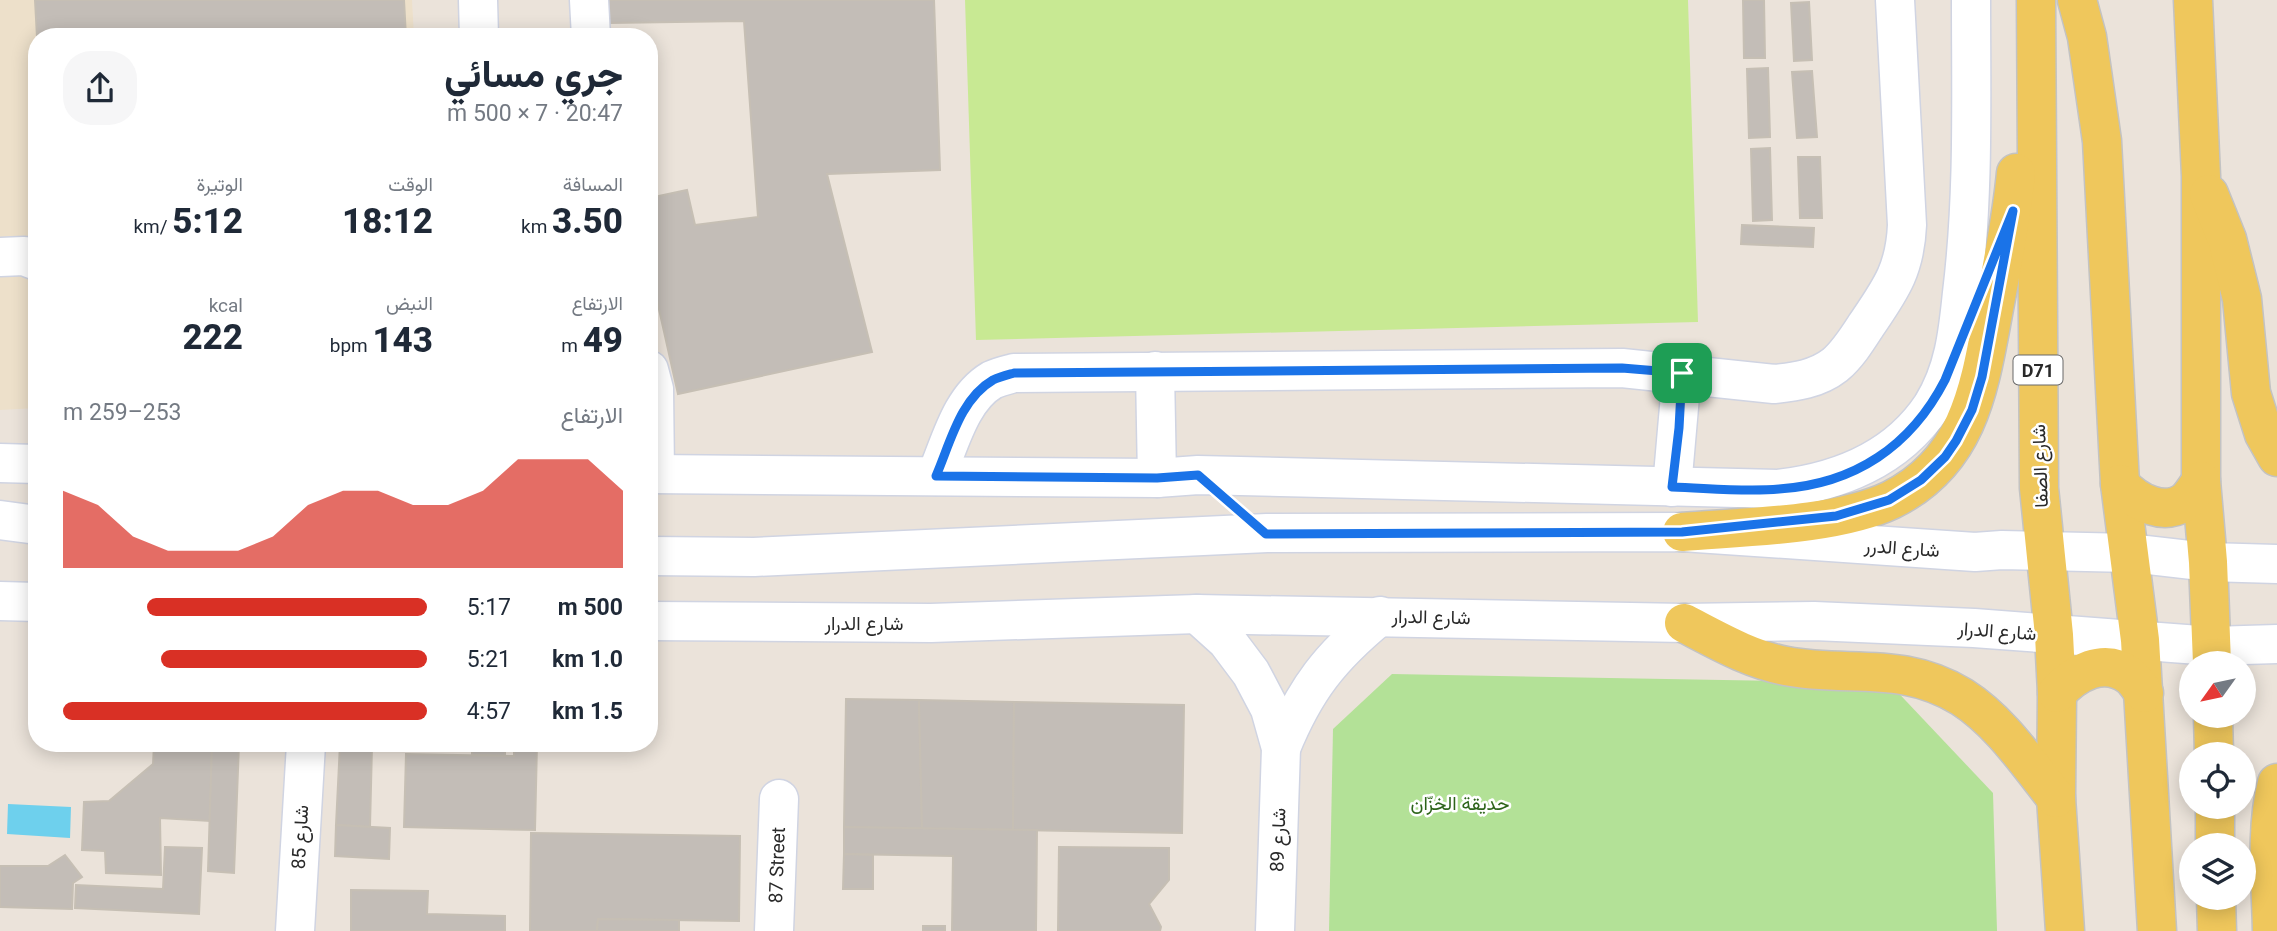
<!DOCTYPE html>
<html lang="ar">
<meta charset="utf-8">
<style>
:root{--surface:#fff;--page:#f6f6f7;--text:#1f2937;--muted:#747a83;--accent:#d93025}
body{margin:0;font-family:Roboto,Vazirmatn,sans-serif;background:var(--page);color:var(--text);direction:rtl;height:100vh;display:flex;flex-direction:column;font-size:26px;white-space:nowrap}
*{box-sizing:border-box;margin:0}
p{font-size:23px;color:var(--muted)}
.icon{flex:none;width:38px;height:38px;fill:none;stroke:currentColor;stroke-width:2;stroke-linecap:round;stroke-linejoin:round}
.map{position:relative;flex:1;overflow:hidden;direction:ltr}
.drawer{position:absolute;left:28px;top:28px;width:630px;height:724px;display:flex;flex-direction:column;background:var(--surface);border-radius:28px;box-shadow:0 4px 18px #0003;direction:rtl}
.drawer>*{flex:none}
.needle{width:46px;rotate:237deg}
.controls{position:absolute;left:2179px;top:651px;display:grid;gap:14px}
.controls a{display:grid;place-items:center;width:77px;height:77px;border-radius:50%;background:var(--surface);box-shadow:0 4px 18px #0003;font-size:35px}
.pin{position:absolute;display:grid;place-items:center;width:60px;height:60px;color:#fff;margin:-30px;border-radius:14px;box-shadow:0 4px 10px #0006}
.round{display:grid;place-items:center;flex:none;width:74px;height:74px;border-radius:28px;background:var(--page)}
.headline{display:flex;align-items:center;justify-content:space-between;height:119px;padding:0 35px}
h1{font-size:38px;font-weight:800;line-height:52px}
.stats{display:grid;grid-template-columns:repeat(3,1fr);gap:10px;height:119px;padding:7px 35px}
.stats div{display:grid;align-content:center}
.stats b{font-size:35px;font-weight:800}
.stats small{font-size:19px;font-weight:400}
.stats p{font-size:19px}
.chart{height:196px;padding:14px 35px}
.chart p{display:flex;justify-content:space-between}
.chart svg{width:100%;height:126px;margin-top:7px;fill:var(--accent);opacity:.7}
ul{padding:0 35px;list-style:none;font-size:23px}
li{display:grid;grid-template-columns:112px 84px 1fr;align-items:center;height:52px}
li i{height:18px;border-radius:9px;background:var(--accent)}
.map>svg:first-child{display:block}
.education{fill:#ede0ca}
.green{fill:#b3e197}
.pitch{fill:#c8e993}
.water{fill:#6ed0ed}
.building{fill:#c3bdb7;stroke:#c6bfb4;stroke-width:2}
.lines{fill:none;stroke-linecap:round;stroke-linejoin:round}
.minor-casing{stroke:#d0d4e2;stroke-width:41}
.major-casing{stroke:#c3c3c3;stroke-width:41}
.minor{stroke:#fff;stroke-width:38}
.major{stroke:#efc75c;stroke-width:38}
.route-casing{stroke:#fff;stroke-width:14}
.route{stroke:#1a73e8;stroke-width:9}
.labels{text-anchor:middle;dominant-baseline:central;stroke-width:5;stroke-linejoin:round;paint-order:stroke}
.shield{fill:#fff;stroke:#696969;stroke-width:2}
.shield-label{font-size:18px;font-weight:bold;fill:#292929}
.street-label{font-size:19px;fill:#292929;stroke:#fff}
.park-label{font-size:19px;fill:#2d641a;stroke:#fff}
</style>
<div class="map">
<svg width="2277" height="931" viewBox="0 0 2277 931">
<rect width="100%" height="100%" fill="#ebe3da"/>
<path class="education" d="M0,0h412l2,37h-377v371l-37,2z"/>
<path class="green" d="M1392,674l497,9 104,110 4,138h-668l4,-202z"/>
<path class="pitch" d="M965,0h723l10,322 -722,18z"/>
<path class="water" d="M8,804l63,3 -1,31 -63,-4z"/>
<g class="building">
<path d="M35,0h369l2,37h-369z"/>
<path d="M609,0h325l6,170 -113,4 45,178 -194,42 -29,-129v-67l38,-8 8,35 63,-8 -14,-196 -135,2z"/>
<path d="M1743,0h21l1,58h-21z"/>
<path d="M1809,2l3,58 -18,1 -3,-58z"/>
<path d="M1768,68l2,69 -21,1 -2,-69z"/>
<path d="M1812,71l5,66 -20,1 -5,-66z"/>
<path d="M1770,148l2,72 -19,1 -2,-72z"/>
<path d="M1798,157h22l2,61h-22z"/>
<path d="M1742,225l72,3 -1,19 -72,-3z"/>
<path d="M846,699l73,1 3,129 -78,-2z"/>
<path d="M919,700l95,2 -1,128 -91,-1z"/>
<path d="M1014,702l170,3 -2,128 -169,-3z"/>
<path d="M154,744h58l-2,77 -50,-3 1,57 -55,-2 -1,-22 -23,-1 2,-48 25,-1 44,-37z"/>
<path d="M212,744h27l-5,129 -26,-2z"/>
<path d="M340,744h77l-1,4 -44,-2 -2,81 -34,-2z"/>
<path d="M472,744h33v12l-33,-1z"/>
<path d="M514,744h23l-2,86 -131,-3 2,-73 108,2z"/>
<path d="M336,825l54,3 -1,31 -54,-3z"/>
<path d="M844,827l193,3 -1,101h-84l1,-75 -109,-2z"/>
<path d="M531,833l209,3 -1,85 -141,-2 -1,12h-67z"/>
<path d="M165,847l37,1 -3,66 -124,-6 1,-23 87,4z"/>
<path d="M1059,847l110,1v32l-20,24 12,23 -1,4h-102z"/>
<path d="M844,854l29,1v34h-30z"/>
<path d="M65,855l17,22 -9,6 -1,26 -72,-2v-41h48z"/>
<path d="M351,890l77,1 -1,23 78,2v15h-154z"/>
<path d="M598,919l81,1v11h-82z"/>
<rect x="923" y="926" width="22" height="5"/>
</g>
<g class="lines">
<g class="minor-casing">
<g id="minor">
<path d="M478,0l1,37"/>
<path d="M589,0l2,37"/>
<path d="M0,257l24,-1 13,5"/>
<path d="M649,370l5,19 1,85"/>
<path d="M1155,371l2,107"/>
<path d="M0,463l37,1"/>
<path d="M649,474l508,4 41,-3 580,14c60,-7 119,-30 154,-83 22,-35 26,-73 30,-113 12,-97 9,-195 9,-293"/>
<path d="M936,476c14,-32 24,-77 56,-96 7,-3 15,-5 22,-7l608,-5 152,16c21,-2 43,-5 61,-19 12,-10 21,-24 30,-38 25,-37 40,-56 42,-102l-12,-225"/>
<path d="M1672,487l10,-114"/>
<path d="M0,520l37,5"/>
<path d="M649,556l105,1 513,-24 415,-1 293,20 27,-2 128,3 78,9 69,2"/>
<path d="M0,601l37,1"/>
<path d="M1197,614l30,27 24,32 19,36 11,39 -6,183"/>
<path d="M649,621l282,2 266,-9 487,9 130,-2 160,7 238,18 65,-2"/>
<path d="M1281,748c24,-59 49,-91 99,-132"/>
<path d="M295,931l11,-187"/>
<path id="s1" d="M774,931l5,-132"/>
</g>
</g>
<g class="major-casing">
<g id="major">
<path d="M2036,0l3,488 15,147 3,58 -1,105 9,133"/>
<path d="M2077,0l10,37 15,104 18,343 20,156 17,291"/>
<path d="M2193,0l8,176v305l7,81 4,101"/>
<path d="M2209,194l18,45 15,60 9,94 13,41 13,23"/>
<path d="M2120,484c16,18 45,34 67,16 5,-5 10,-13 14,-19"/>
<path d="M1682,532c60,-5 155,-6 209,-32 81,-40 89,-118 104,-197 8,-43 17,-86 21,-130"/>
<path d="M1684,623c33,17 65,36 102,43 63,12 116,-6 176,31 39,25 65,65 94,101"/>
<path d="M2057,693c18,-20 47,-37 73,-17 5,4 10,12 14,17"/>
<path d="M2213,716l1,38"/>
<path d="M2215,807v38"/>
<path d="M2216,898l1,33"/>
<path d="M2272,931c-1,-50 -7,-100 5,-148"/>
</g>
</g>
<use href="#minor" class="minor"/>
<use href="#major" class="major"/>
</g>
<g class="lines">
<g class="route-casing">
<path id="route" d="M2013,211l-31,166 -10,33 -16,31 -11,16 -24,23 -32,20 -53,16 -154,16 -416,2 -68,-59 -41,3 -221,-2c14,-32 24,-77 57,-96 6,-3 14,-5 21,-7l608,-5 60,5 -3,55 -7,59c35,1 72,5 107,2 76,-5 132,-43 166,-109z"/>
</g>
<use href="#route" class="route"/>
</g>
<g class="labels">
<rect class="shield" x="2013.5" y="355.5" width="49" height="29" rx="5"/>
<g class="shield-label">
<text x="2038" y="370">D71</text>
</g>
<g class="street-label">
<text transform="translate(2040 466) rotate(-92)">شارع الصفا</text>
<text transform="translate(1902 548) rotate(4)">شارع الدرر</text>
<text transform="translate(1431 617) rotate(1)">شارع الدرار</text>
<text x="864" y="623">شارع الدرار</text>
<text transform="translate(1997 631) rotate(4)">شارع الدرار</text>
<text transform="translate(300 837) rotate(-87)">شارع 85</text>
<text transform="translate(1278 840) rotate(-88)">شارع 89</text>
<text stroke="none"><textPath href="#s1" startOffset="66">87 Street</textPath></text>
</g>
<g class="park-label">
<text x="1460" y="803">حديقة الخزّان</text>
</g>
</g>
</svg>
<div class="controls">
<a><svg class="needle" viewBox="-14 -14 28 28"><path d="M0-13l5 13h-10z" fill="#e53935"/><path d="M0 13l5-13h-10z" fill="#747a83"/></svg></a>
<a><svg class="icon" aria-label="locate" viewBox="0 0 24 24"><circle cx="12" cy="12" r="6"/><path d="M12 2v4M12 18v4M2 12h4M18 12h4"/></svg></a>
<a><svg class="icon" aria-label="layers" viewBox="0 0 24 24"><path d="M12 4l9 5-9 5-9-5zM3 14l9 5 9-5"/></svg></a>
</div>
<div class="pin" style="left:1682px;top:373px;background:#1e9e55"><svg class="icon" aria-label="arrive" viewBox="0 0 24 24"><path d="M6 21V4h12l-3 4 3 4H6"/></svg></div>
<section class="drawer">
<div class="headline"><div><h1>جري مسائي</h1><p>20:47 · 7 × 500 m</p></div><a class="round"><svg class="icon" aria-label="share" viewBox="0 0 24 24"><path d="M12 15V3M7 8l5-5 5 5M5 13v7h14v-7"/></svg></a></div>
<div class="stats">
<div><p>المسافة</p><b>3.50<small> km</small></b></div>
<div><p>الوقت</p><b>18:12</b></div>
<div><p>الوتيرة</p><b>5:12<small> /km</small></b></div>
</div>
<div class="stats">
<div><p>الارتفاع</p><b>49<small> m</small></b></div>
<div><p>النبض</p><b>143<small> bpm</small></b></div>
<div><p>kcal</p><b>222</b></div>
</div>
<div class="chart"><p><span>الارتفاع</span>253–259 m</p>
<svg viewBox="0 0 160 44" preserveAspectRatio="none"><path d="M0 44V17L10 22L20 33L30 38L40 38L50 38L60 33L70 22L80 17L90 17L100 22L110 22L120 17L130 6L140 6L150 6L160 17V44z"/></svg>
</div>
<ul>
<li><b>500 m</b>5:17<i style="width:77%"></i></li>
<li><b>1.0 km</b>5:21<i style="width:73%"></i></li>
<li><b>1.5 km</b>4:57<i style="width:100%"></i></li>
</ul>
</section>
</div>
